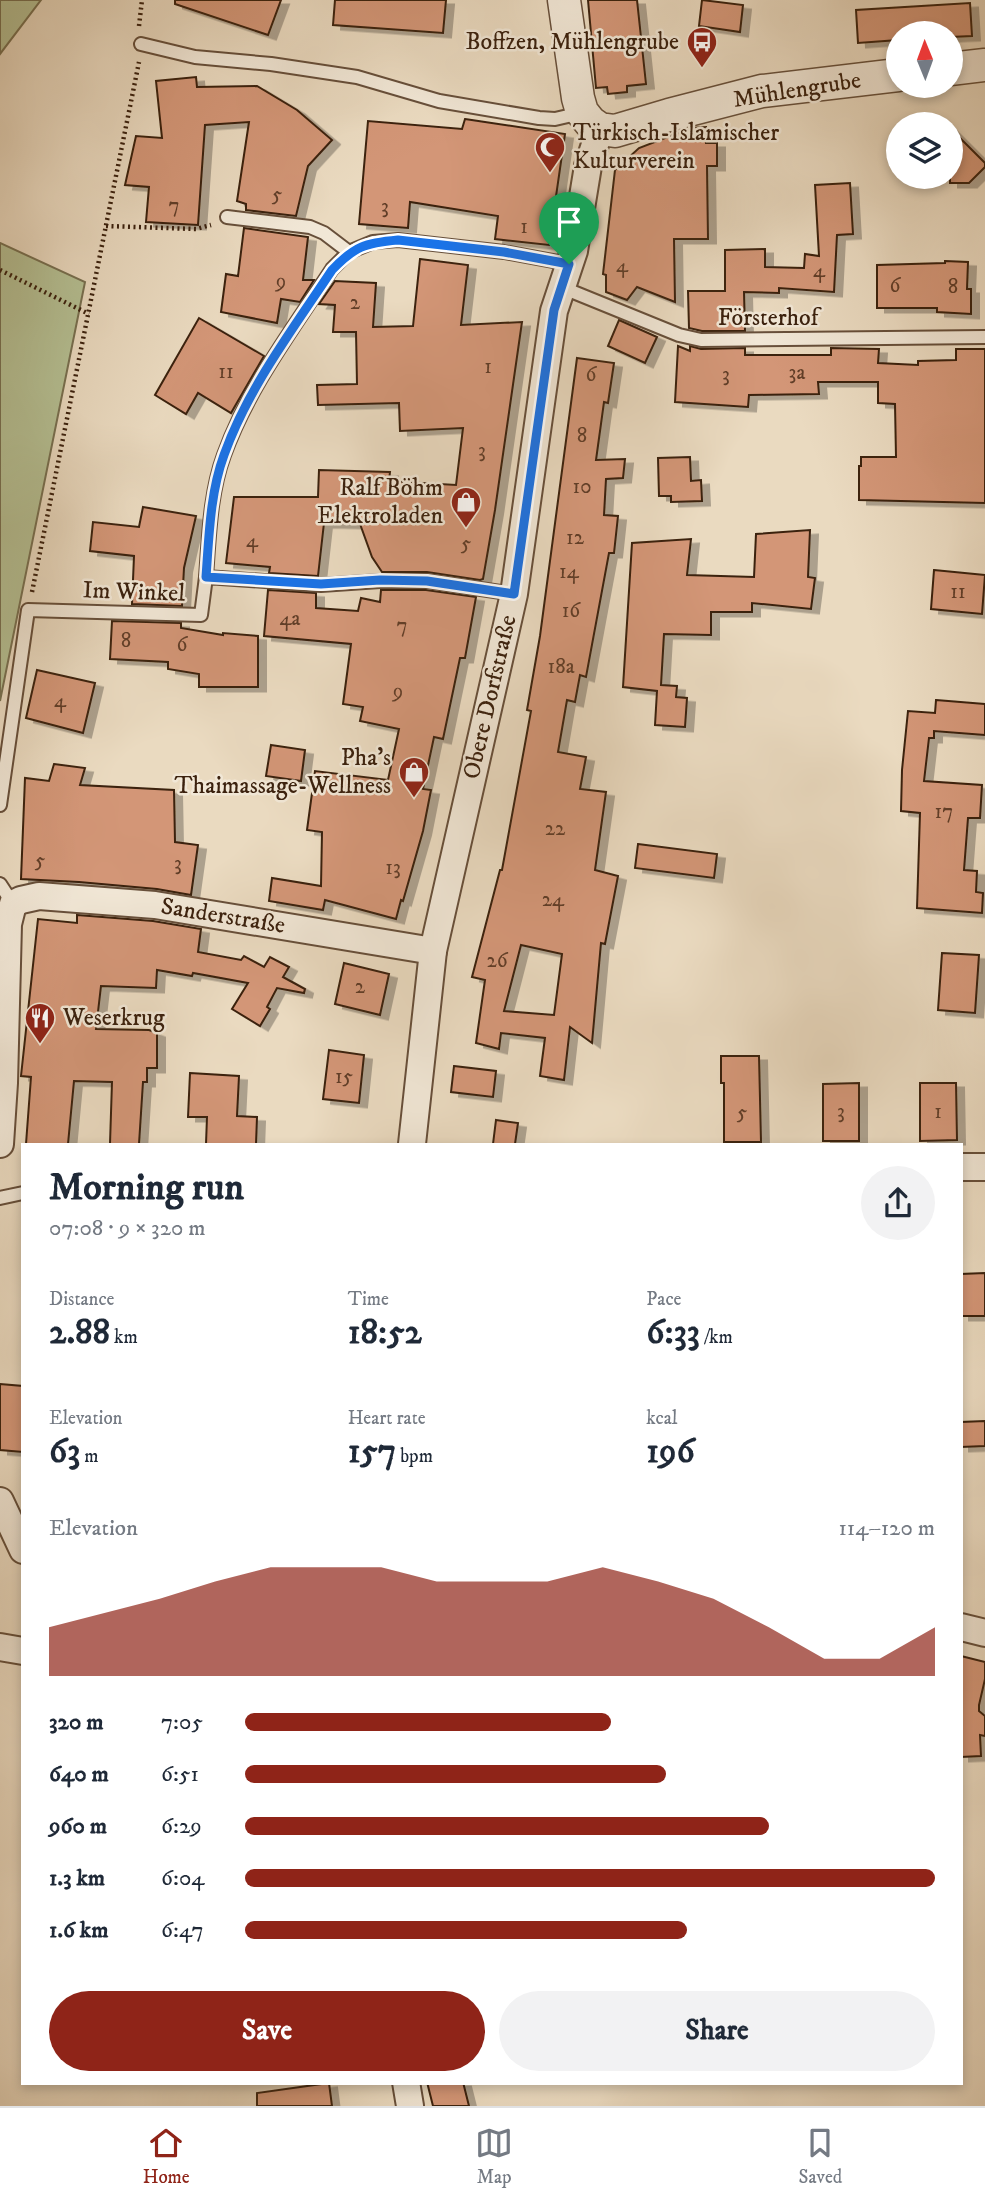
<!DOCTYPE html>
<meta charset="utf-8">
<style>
:root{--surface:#fff;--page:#f2f2f3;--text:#1f2937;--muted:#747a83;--line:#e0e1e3;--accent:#8f2418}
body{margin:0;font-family:"IM FELL DW Pica",serif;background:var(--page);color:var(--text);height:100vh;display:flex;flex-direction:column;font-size:26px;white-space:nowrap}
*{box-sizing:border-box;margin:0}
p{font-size:23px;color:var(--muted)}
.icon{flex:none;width:38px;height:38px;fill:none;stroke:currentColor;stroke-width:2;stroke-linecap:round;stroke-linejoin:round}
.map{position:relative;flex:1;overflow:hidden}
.drawer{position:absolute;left:21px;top:1143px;width:942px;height:942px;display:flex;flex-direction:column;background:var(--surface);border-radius:0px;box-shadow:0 4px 10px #0003}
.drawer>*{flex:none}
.needle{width:46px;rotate:359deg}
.tools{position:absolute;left:886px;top:21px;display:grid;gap:14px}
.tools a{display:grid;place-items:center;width:77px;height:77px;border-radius:50%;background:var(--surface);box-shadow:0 4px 10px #0003;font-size:35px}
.pin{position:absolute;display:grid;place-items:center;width:60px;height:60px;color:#fff;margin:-72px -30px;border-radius:50% 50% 50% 0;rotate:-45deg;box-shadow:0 0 7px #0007}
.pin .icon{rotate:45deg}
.round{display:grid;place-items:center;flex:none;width:74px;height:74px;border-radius:37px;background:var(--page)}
.head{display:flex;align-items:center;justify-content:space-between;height:119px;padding:0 28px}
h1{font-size:38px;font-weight:700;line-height:52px}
.metrics{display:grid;grid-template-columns:repeat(3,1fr);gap:10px;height:119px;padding:7px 28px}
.metrics div{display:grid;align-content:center}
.metrics b{font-size:35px;font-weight:700}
.metrics small{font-size:19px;font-weight:400}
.metrics p{font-size:19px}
.chart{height:196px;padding:14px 28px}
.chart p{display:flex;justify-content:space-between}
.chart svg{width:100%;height:126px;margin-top:7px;fill:var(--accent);opacity:.7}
.primary-button{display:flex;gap:14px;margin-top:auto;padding:14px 28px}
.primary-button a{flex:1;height:80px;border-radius:42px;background:var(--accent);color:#fff;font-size:28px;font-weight:700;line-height:80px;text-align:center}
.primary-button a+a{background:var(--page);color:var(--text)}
ul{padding:0 28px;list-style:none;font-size:23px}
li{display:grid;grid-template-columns:112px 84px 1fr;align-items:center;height:52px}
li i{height:18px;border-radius:9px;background:var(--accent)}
.menu{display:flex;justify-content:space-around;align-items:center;height:98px;border-top:2px solid var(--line);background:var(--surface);font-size:19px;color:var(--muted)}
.menu a{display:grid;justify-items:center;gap:4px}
.menu .active{color:var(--accent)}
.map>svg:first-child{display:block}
.green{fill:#b5c094;stroke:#787051;stroke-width:2}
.building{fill:#d39677;stroke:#3b210e;stroke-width:2;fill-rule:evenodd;filter:url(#shadow)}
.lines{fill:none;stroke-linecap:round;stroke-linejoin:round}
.service-casing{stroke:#674f3a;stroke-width:16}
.minor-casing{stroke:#674f3a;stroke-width:30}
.tertiary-casing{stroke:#674f3a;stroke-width:35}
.path{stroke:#3b210e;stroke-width:4.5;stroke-dasharray:2 3.5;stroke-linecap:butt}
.service{stroke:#f1e7d6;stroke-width:12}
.minor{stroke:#f1e7d6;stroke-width:26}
.tertiary{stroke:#f1e7d6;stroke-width:32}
.route-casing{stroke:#fff;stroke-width:14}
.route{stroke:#1a73e8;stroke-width:9}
.labels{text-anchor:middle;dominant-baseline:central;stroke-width:5;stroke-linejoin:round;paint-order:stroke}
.number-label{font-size:21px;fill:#613e28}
.poi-label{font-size:24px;fill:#3b210e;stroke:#f1e7d6;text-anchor:end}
.street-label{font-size:24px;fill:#3b210e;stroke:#f1e7d6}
</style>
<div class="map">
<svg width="985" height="2106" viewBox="0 0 985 2106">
<defs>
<filter id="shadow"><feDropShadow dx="8" dy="4.5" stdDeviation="0" flood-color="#0004"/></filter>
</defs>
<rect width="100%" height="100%" fill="#eadac0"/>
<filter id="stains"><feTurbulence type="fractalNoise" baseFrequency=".00286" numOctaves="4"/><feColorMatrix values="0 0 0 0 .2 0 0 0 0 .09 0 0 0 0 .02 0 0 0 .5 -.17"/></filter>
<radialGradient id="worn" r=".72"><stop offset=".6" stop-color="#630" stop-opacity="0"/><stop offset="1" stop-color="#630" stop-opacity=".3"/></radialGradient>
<g class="green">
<path d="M0,0h41l-41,54z"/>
<path d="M0,243l85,39 -85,419z"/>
</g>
<g class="building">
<path d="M175,0h106l-13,35 -93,-31z"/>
<path d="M335,0h111l-3,33 -110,-8z"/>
<path d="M588,0h49l9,84 -19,2v6l-19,2 -1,-7 -11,1z"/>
<path d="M702,0l41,5 -3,27 -41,-6z"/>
<path d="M970,3l2,33 -22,1v-4h-52v7l-40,3 -2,-33z"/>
<path d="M196,77l1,10 60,-1 40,24 35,30 -24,26 -12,50 -50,-6v-6l-9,-3 12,-79 -44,3 -7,100 -52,-3 3,-35 -24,-2 11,-49 26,2 -6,-57z"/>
<path d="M465,119l100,15 -16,111 -54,-6 3,-23 -88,-14 -2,26 -49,-4 9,-103 94,8z"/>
<path d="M706,127v16h11v23h-10l1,73h-34l1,63 -38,-15 -10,13 -21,-8v-17l-3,-1 12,-104 24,-22 52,-20z"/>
<path d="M950,128l35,35v4l-16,16h-19z"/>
<path d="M850,183l3,51 -16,1 -3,57 -55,-4v5l-35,-1 1,39h-43l-13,-3 -1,-37h37v-41l40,-1v18l39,1 1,-14 14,2 -4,-71z"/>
<path d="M244,228l64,9 -5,43h11l-14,22 -19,-3 -4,24 -56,-11 5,-38 12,2z"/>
<path d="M420,259l48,6 -7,60 61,-3 -27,188 -12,69 -3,1 -53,-8h-45l-10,-15 -12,-33 -36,-1 -6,53 -49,-3 1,-6 -44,-4 8,-66h84l1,-27 71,2 -1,9 67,4 7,-57 -63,3 -1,-28 -81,2 -1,-20 40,-1 -1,-52h-23l2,-27 -16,-1 16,-23 41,2 -3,44 40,-1z"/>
<path d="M945,261l23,1 -1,27h4v25l-34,-2v-4h-60v-43l68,-2z"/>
<path d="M199,318l65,38 -33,57 -33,-20 -12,21 -31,-19z"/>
<path d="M619,320l38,17 -12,26 -37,-17z"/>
<path d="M678,346l12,5v-5l11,3 44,-1v7h86v-7l48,1 -1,14 40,2v-4l38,-1v-11h29v154l-126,-3v-34h2v-9h35l-1,-53 -17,-1v-21h-60l1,12 -70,1 -1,12 -73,-5z"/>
<path d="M577,358l37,5 -6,40 -4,-1 -8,58 29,-1 -2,19 -17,1 -2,36 14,1 -4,37h-5l-23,124 -6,-2 -5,27 -8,-2 -9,52 28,5 -6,32 26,3 -11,78 23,6 -13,68 -4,-1 -9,100 -22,-16 -6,53 -24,-4 5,-38 -44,-5 -2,16 -23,-6 9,-63 -13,-3 28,-107h2l29,-159 -4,-1 13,-74zM521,945l41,9 -8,61 -50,-4z"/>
<path d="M690,457l1,24 10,-1 1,21 -31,1v-6h-12l-1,-38z"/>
<path d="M143,507l53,9 -12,52 -2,38 -50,-2 2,-48 -44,-5 3,-29 46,5z"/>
<path d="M810,530l-2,47 7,1 -4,31 -59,-6v9h-41v23l-47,-1 -3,51 16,1 -1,11 11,1 -2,29 -30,-2 2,-34 -34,-4 9,-144 59,-4 -4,36 67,2 2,-43z"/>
<path d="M934,570l51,5 -3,39 -51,-5z"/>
<path d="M268,590l48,3v15l42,3 3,-13 19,4 1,-12h45l50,7 -11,61h-5l-17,81 -9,-2 -11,52 8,1 -8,41 -20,70 -2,-1 -5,19 -71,-19 -2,10 -54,-9 3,-23 49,8 1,-54 -15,-2 8,-59 73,9 11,-51 -39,-8 3,-14 -20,-3 8,-60 -87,-8z"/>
<path d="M112,621l69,2v5l42,7v-2l35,3v51h-59v-13l-31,-5v-7l-58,-3z"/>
<path d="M37,670l58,13 -12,50 -57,-15z"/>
<path d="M936,700l49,4v31l-51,-4v7h-5l-5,43 58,4 -2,33h-12l-4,52 13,1 -1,21 7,1 -1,20 -65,-5 3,-95 -19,-2 1,-41 6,-59 27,2z"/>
<path d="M271,745l34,5 -4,31 -35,-5z"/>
<path d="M54,764l31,4 -5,17 94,5 1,52 23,3 -7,50 -34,-6 -78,-7 -58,-3 4,-101 24,3z"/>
<path d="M638,844l79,10 -3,24 -79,-10z"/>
<path d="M77,915l76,6 48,8 -3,23 43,8 3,-4 20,11 6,-10 19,10 -6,10 22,12 -1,4 -27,-5 -10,19 3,2 -10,17 -28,-17 16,-26 -55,-10 -1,3 -35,-6 -1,18 -55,-2 -5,43 53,1 8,3v35h-10v14h-4l-4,62h-29l2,-62 -38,-1 -6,63h-42l5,-67 -10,-1 17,-157 39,4z"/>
<path d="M942,953l37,2 -4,58 -37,-3z"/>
<path d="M344,963l45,11 -9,41 -45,-11z"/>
<path d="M329,1050l35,5 -5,48 -36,-4z"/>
<path d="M721,1056h38l2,86h-37v-59h-3z"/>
<path d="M454,1066l42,5 -3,26 -42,-5z"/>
<path d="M190,1073l49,3 -2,40 20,1 -1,27h-50l1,-27h-19z"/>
<path d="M859,1083v58h-36v-57z"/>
<path d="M920,1083h36l1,57 -37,1z"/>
<path d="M496,1120l22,3 -3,21h-22z"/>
<path d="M985,1273v43h-24v-42z"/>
<path d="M0,1384l23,2v66l-23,-2z"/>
<path d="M985,1421v25l-24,1v-25z"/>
<path d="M961,1656l24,6v17l-6,26v6l6,5v20l-5,-1 1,21 -20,1z"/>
<path d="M427,2082h36l6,24h-36z"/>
<path d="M329,2083l3,23h-75v-13z"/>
</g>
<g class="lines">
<g class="service-casing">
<g id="service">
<path d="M141,44l54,13 76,7 86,13 82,24 100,17 16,1 26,-6"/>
<path d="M227,217l83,10 14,6 25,19"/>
<path d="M561,287l118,48 22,5 284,-3"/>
<path d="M206,577c3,-40 4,-84 18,-122 24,-67 69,-126 108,-186l17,-17 24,-10 25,-2 106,12 65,12"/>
<path d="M0,805l28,-195 173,5 5,-38 115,8 59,-4h47l87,13"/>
<path d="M0,884l13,20"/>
<path d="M0,1198l23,-5"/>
</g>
</g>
<g class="minor-casing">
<g id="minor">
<path d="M0,1144l4,-61 4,-159 5,-20 8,-4 18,-4 116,9 278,46"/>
<path d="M412,1144l21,-193 81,-357 40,-283 20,-60 14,-85 12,-37"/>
<path d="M961,1167h24"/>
<path d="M0,1501l23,49"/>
<path d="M961,1627l24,6"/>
<path d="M0,1647l23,4"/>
<path d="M406,2082l4,24"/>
</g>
</g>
<g class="tertiary-casing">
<g id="tertiary">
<path d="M564,0l14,98 4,14 8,10 10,7 15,2 54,-16 93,-24 136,-16"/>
<path d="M950,69l35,-4"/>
</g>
</g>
<g class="path">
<path d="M139,26l3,-26"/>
<path d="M106,226l90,3 15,-4"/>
<path d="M0,270l89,44"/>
<path d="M32,592l107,-530"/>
</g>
<use href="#service" class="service"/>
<use href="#minor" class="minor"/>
<use href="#tertiary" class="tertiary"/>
</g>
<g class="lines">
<g class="route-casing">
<path id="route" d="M398,240l106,12 65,12 -15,46 -40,284 -87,-13 -47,-1 -59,4 -115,-7c3,-40 4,-84 18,-122 24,-67 69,-126 108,-185 23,-24 33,-27 66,-30z"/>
</g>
<use href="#route" class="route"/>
</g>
<defs>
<g id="bus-pin" transform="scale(1.575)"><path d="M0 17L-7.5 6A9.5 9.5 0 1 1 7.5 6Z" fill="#8f2418" stroke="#f1e7d6"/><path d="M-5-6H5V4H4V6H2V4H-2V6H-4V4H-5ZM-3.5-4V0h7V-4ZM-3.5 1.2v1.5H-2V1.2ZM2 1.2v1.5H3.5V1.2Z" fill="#fff"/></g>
<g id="mosque-pin" transform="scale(1.575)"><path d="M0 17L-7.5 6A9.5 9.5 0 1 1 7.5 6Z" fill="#8f2418" stroke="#f1e7d6"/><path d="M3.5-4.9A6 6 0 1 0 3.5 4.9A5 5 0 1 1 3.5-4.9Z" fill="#fff"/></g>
<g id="shop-pin" transform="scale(1.575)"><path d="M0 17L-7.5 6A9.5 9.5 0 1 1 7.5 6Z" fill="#8f2418" stroke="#f1e7d6"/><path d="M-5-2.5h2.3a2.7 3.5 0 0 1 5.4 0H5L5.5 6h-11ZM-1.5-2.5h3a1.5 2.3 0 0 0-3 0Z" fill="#fff"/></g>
<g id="restaurant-pin" transform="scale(1.575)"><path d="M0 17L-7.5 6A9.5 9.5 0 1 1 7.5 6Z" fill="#8f2418" stroke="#f1e7d6"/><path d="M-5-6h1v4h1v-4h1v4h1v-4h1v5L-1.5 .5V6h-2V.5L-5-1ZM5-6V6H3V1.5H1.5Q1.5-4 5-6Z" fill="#fff"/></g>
</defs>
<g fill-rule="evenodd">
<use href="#bus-pin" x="702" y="42"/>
<use href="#mosque-pin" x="550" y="147"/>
<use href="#shop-pin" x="466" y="502"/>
<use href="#shop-pin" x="414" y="772"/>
<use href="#restaurant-pin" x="40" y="1018"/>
</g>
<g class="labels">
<g class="number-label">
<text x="277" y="195">5</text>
<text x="174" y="206">7</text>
<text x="385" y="207">3</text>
<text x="524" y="227">1</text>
<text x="622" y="266">4</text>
<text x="819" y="271">4</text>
<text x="281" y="282">9</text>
<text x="895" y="286">6</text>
<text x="953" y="287">8</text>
<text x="355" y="303">2</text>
<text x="488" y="367">1</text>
<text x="226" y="372">11</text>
<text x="797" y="373">3a</text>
<text x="591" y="375">6</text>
<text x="726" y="375">3</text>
<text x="582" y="436">8</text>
<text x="482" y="451">3</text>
<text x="582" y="487">10</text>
<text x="575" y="538">12</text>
<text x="252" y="541">4</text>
<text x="466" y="544">5</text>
<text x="569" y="572">14</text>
<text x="958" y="592">11</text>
<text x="571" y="611">16</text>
<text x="290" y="619">4a</text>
<text x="402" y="626">7</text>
<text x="126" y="641">8</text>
<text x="182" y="645">6</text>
<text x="561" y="667">18a</text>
<text x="398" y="692">9</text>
<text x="60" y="701">4</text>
<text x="944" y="812">17</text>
<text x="555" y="829">22</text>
<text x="40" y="861">5</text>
<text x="178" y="864">3</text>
<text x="393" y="868">13</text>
<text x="553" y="900">24</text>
<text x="497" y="961">26</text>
<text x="360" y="987">2</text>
<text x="344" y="1077">15</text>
<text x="841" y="1112">3</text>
<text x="938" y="1112">1</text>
<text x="742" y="1113">5</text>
</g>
<g class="poi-label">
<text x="679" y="42">Boffzen, Mühlengrube</text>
<text x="573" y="133" text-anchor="start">Türkisch-Islamischer<tspan x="573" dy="28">Kulturverein</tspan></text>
<text x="443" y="488">Ralf Böhm<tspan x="443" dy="28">Elektroladen</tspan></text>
<text x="391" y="758">Pha's<tspan x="391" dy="28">Thaimassage-Wellness</tspan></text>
<text x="63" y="1018" text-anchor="start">Weserkrug</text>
</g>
<g class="street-label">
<text transform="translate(797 90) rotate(-9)">Mühlengrube</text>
<text x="768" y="318">Försterhof</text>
<text transform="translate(134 592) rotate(2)">Im Winkel</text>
<text transform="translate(490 697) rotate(-77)">Obere Dorfstraße</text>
<text transform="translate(223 916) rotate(9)">Sanderstraße</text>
</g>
</g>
<rect width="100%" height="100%" filter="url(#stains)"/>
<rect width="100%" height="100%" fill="url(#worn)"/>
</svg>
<div class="tools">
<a><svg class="needle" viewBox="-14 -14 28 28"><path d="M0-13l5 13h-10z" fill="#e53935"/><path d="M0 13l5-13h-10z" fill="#747a83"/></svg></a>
<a><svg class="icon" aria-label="layers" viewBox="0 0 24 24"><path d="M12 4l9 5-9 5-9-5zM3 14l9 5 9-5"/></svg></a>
</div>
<div class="pin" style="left:569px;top:264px;background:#1e9e55"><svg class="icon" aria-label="arrive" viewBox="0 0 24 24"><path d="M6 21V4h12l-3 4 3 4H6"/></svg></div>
<section class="drawer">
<div class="head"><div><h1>Morning run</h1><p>07:08 · 9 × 320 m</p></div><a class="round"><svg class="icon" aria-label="share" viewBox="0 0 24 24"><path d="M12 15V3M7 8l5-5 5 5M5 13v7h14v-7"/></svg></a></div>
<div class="metrics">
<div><p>Distance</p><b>2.88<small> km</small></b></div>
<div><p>Time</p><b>18:52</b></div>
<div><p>Pace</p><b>6:33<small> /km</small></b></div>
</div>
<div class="metrics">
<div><p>Elevation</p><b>63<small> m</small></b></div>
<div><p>Heart rate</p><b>157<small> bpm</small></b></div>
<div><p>kcal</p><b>196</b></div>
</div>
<div class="chart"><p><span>Elevation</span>114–120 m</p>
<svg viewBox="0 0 160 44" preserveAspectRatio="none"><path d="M0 44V27L10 22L20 17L30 11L40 6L50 6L60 6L70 11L80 11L90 11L100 6L110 11L120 17L130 27L140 38L150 38L160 27V44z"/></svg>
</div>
<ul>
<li><b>320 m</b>7:05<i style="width:53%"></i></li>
<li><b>640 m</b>6:51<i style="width:61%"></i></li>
<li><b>960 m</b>6:29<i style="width:76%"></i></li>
<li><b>1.3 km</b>6:04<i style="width:100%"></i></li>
<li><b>1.6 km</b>6:47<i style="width:64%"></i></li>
</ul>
<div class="primary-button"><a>Save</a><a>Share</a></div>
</section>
</div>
<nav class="menu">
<a class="active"><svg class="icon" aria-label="home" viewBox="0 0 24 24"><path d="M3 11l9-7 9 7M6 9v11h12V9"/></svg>Home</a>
<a><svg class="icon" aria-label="map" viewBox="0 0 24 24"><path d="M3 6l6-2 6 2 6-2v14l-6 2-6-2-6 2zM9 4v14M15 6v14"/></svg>Map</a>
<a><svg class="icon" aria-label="saved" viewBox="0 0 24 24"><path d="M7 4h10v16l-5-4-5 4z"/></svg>Saved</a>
</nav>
